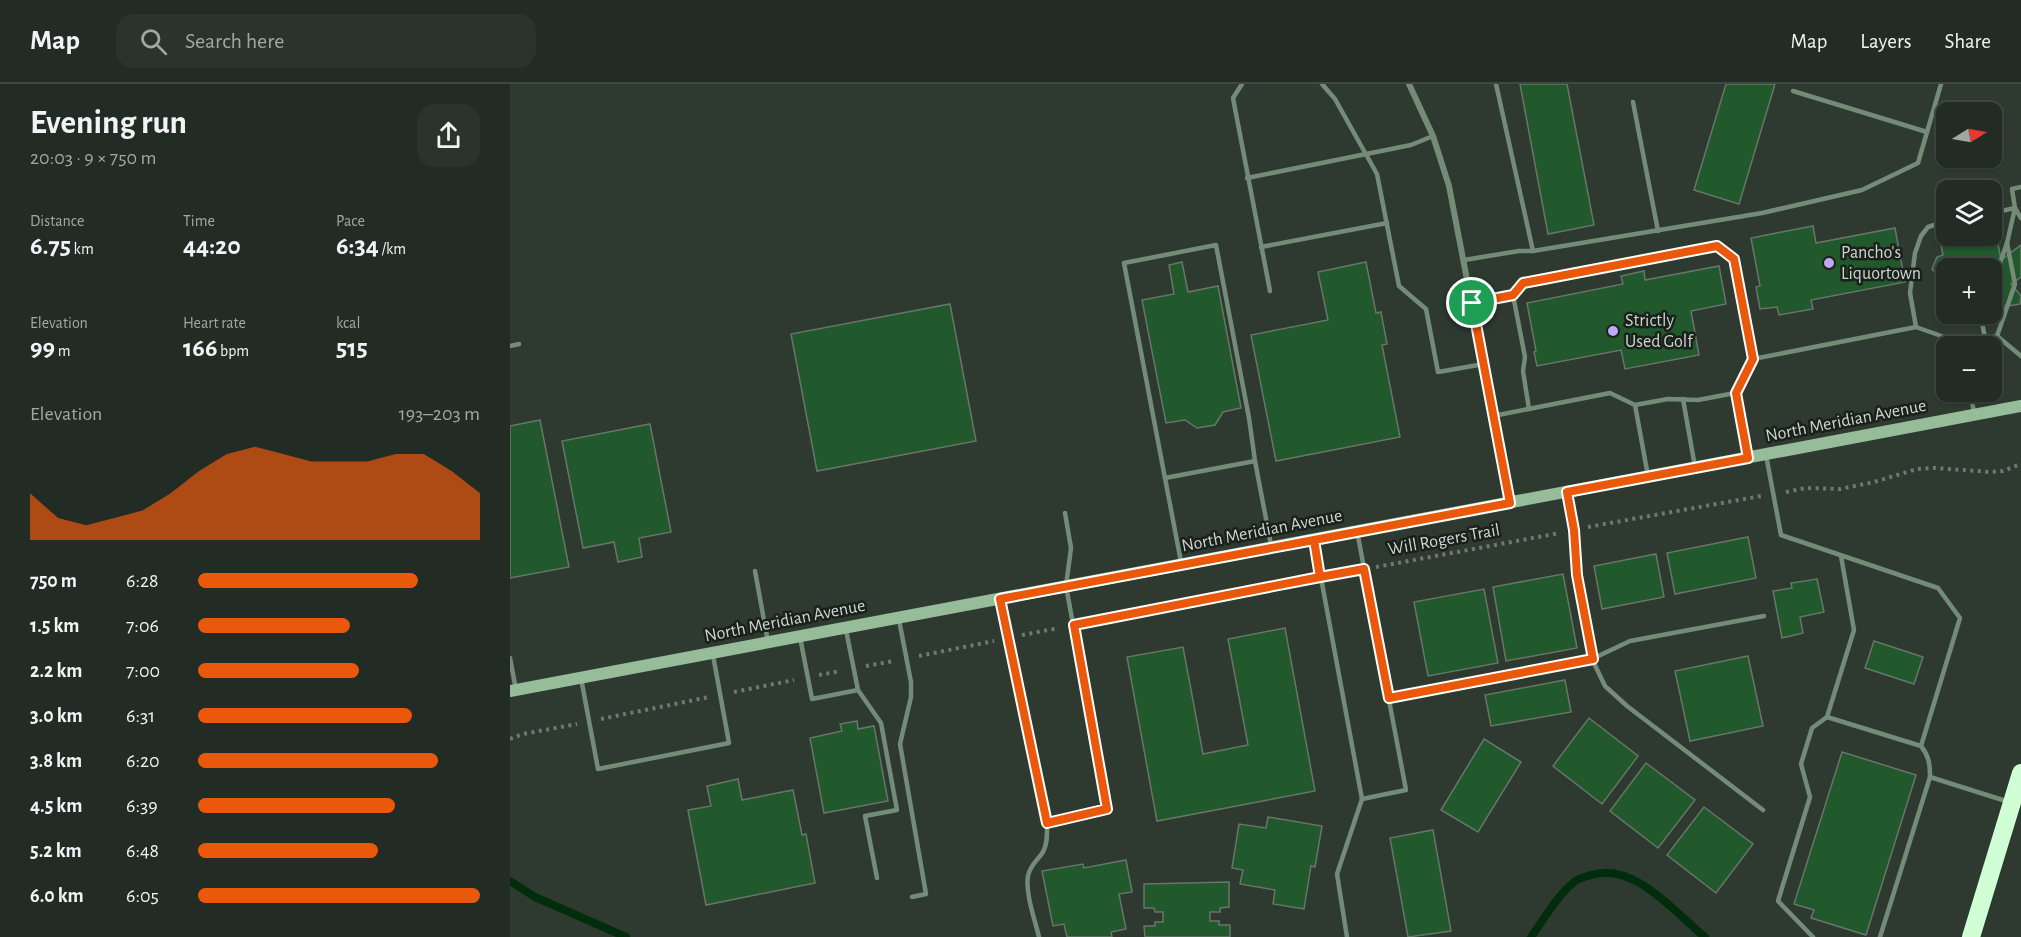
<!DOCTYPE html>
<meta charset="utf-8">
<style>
:root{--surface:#222c24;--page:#2a342c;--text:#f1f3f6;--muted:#a2a7a6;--line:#3f4841;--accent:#ea580c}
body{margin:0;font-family:"Alegreya Sans",sans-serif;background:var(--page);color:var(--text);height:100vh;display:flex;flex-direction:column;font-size:22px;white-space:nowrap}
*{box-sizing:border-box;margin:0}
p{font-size:20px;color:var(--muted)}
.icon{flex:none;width:33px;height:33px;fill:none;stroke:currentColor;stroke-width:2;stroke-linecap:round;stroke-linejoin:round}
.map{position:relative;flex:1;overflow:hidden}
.side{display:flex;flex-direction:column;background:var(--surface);width:510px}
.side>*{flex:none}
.needle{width:39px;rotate:79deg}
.tools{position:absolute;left:1426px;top:18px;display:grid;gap:12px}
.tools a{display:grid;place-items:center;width:66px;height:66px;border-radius:12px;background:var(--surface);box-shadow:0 2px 4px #0004,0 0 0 2px var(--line);font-size:30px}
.pin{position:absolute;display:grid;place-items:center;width:51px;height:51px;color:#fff;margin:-26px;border:3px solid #fff;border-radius:50%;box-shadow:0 2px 6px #0007}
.round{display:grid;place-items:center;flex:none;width:63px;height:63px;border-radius:18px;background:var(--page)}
.head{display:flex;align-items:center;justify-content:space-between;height:102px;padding:0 30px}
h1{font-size:33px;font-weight:600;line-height:45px}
.figures{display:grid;grid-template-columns:repeat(3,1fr);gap:9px;height:102px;padding:6px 30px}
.figures div{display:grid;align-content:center}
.figures b{font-size:26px;font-weight:600}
.figures small{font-size:16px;font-weight:400}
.figures p{font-size:16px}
.chart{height:168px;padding:12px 30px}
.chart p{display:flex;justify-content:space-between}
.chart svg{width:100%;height:108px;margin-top:6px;fill:var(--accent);opacity:.7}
ul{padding:0 30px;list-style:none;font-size:20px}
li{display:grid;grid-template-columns:96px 72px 1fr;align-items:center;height:45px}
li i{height:15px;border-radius:8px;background:var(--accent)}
header{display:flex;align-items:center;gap:36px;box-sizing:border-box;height:84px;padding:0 30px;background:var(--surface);border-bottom:2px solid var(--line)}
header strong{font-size:28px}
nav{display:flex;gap:33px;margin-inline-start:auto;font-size:21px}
.search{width:420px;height:54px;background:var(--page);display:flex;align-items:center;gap:15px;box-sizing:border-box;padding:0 21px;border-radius:18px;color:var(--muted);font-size:22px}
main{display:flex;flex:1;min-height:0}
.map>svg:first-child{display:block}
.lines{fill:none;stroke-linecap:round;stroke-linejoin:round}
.stream{stroke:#012d0c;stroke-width:8}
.building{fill:#21582c;stroke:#687569;stroke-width:1.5}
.path{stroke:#6f7971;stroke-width:4;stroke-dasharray:3 4.5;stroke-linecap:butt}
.lane{stroke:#748c77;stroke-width:4.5}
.street{stroke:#748c77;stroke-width:6}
.secondary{stroke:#96bc9a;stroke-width:12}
.highway{stroke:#d0ffd5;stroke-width:18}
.route-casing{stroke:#fff;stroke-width:12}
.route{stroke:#ea580c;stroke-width:8}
.poi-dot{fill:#bfa8f4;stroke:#1a201b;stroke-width:2}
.labels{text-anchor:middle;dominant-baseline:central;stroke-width:5;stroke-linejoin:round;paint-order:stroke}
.poi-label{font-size:18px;fill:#ced5cf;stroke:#1a201b;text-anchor:start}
.street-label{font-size:18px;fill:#ced5cf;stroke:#1a201b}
</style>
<header>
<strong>Map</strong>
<div class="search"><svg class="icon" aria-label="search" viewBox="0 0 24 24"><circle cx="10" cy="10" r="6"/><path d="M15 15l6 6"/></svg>Search here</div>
<nav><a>Map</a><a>Layers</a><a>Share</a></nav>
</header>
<main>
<section class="side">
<div class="head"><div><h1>Evening run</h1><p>20:03 · 9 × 750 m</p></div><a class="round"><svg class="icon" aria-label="share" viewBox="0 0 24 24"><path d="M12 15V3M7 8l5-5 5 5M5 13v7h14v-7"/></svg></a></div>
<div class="figures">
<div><p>Distance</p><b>6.75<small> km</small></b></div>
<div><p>Time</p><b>44:20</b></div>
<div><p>Pace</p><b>6:34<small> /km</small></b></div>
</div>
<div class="figures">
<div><p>Elevation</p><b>99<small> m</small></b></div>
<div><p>Heart rate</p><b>166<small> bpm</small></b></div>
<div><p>kcal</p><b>515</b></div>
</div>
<div class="chart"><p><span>Elevation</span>193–203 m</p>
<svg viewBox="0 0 160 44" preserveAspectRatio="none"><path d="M0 44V25L10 35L20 38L30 35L40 32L50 25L60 16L70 9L80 6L90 9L100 12L110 12L120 12L130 9L140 9L150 16L160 25V44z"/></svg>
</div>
<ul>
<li><b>750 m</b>6:28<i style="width:78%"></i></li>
<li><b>1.5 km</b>7:06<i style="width:54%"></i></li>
<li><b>2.2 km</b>7:00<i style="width:57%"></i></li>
<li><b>3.0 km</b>6:31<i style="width:76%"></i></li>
<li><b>3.8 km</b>6:20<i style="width:85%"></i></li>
<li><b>4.5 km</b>6:39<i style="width:70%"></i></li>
<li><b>5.2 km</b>6:48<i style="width:64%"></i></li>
<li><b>6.0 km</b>6:05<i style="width:100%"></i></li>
</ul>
</section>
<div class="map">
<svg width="1511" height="853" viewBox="0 0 1511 853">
<rect width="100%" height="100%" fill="#2e3a30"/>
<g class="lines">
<g class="stream">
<path d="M0,797l25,16 91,40"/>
<path d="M1021,853c13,-18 26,-41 43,-55 5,-4 11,-5 17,-7 43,-14 84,38 114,62"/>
</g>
</g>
<g class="building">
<path d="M1010,0h47l27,141 -46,9z"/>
<path d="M1216,0h49l-36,120 -45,-14z"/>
<path d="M1303,142l3,17 79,-15 10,54 -94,18 2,9 -34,6 -2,-8 -17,2 -4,-22 4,-1 -9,-48z"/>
<path d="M1437,145v7h45v-2l4,-1 5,27 20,-15v32l-10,7 10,12 -1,8 -18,3 -10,-11v-28h-45v10h-6l-9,-9 5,-12 6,-2 -5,-25z"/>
<path d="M672,178l6,30 30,-6 23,122 -18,4 -8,13 -18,3 -12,-8 -19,3 -24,-123 32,-6 -5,-29z"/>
<path d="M856,178l10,51 5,-1 6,32 -5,1 18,92 -124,24 -25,-126 77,-15 -10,-48z"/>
<path d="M1209,182l7,38 -35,7 8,44 -74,14 -4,-19 -84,16 -3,-14 2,-1 -9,-48 96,-19 -2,-8 23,-5 1,9z"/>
<path d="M440,220l26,137 -159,30 -26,-137z"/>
<path d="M30,336l29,147 -59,11v-152z"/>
<path d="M140,340l21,108 -32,6 3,19 -24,5 -4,-20 -31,6 -21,-107z"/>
<path d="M1238,453l8,41 -81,16 -8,-41z"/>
<path d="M1146,470l8,43 -62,12 -8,-43z"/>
<path d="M1053,490l14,74 -71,13 -13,-74z"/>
<path d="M1307,495l7,33 -24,5 3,16 -21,5 -9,-47 19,-3 -1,-5z"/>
<path d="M974,505l14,74 -70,13 -14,-74z"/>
<path d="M775,544l30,163 -158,30 -30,-164 56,-10 20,107 45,-9 -20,-106z"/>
<path d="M1364,557l49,16 -9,27 -49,-16z"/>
<path d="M1238,572l15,70 -73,15 -15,-70z"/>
<path d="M1055,596l6,32 -80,14 -6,-31z"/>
<path d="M1079,634l49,38 -36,48 -49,-38z"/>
<path d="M347,637l1,8 16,-3 14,75 -64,12 -14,-75 32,-7 -2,-7z"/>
<path d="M974,655l37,23 -43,70 -37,-22z"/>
<path d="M1332,668l74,23 -50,160 -55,-17 3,-8 -20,-6z"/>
<path d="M1136,679l49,37 -37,48 -48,-37z"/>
<path d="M228,695l4,21 51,-10 9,45 4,-1 9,49 -109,22 -18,-95 23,-4 -4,-20z"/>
<path d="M1194,723l49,37 -37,49 -49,-38z"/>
<path d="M758,733l54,9 -7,41 -4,-1 -7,43 -31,-5 2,-14 -35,-6 3,-14 -11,-2 7,-44 27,4z"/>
<path d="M923,746l18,101 -43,6 -18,-99z"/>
<path d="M616,776l6,32 -13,2 7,35 -15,3 1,5h-45l-3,-13 -11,2 -11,-55 41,-7 1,4z"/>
<path d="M719,798v25l-9,1v4h-10v9h9v4h11v12h-85l-1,-11h11v-4h8v-10h-8l-1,-4h-10v-24z"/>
</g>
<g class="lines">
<g class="path">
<path d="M1276,408l20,-4 34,1 34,-7 43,-13 18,-1 55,4 13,-1 18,-7"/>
<path d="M1078,443l173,-31"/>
<path d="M866,483l184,-34"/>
<path d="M824,491l17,-3"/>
<path d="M577,539l222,-43"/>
<path d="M512,551l37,-7"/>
<path d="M409,572l75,-15"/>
<path d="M356,582l28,-5"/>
<path d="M309,591l22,-4"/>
<path d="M224,608l60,-12"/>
<path d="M91,635l108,-22"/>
<path d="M0,655l13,-5 54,-10"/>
</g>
<g class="lane">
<path d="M732,0l-9,14 37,193"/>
<path d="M812,0l13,15 42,75 22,112 27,23 12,63 46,-8"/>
<path d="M986,0l37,167"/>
<path d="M1283,7l134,41"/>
<path d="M1123,18l25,129"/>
<path d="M737,94l164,-33 22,-9"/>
<path d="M1511,103l-9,2 3,19 6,10"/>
<path d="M1482,129l23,-5"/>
<path d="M751,163l126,-24"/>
<path d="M954,176l55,-9h14l229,-38 100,-23 56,-27 23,-79"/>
<path d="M1482,202l15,-43 8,-35"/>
<path d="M1003,211l12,62 -2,14 6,38"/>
<path d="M962,219l41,-8 10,-12 194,-37 17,13 19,100"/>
<path d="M1472,230l-1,3 4,21"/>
<path d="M1406,243l-6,-34 5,-40 6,-17 7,-9 19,-6"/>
<path d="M1487,252l18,-52 -8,-41"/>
<path d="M0,262l9,-2"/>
<path d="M1460,308l4,20"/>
<path d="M1225,309l13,62"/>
<path d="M1173,315l12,68"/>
<path d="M1125,321l13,71"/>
<path d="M983,332l117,-23 25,12 33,-6 30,1 37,-7 18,-34 163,-32 45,16 36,-7 24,20"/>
<path d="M1256,371l15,80 157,53 22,30 -39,128c8,10 9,18 9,31l-50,160"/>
<path d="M655,394l90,-17"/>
<path d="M1057,408l7,38 3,45 15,84 13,27 22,20 136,104"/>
<path d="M804,456l48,259"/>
<path d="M1331,472l13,74 -27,87 94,29"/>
<path d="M671,478l-57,-299 92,-18 33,173 6,43 16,84"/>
<path d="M245,487l13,71"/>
<path d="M490,515l47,224 60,-14 -41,-223 5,-38 -6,-35"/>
<path d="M389,536l12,62v15l-11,47 26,150 -14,3"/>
<path d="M290,553l12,62 46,-9 -12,-60"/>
<path d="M0,574l6,32"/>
<path d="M71,594l17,91 131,-26 -16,-88"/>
<path d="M348,606l23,33 16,87 -32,6 12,62"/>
<path d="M879,614l203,-39 38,-18 134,-25"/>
<path d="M1420,693l79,25"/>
<path d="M529,853c-4,-17 -14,-44 -11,-61 2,-11 10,-16 15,-24 5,-9 4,-20 4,-29"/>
<path d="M837,853l-10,-63 25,-75 44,-9 -49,-259"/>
<path d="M1303,853l-35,-36 32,-104 -9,-33 11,-36 15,-11"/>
</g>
<path class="street" d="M899,0l24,52 16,50 61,317"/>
<path class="secondary" d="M0,607l1511,-285"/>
<path class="highway" d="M1461,853l50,-164"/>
</g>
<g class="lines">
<g class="route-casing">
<path id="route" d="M962,219l38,200 -196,37 6,37 -246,48 33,184 -60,14 -47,-224 314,-59 6,37 44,-8 25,129 204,-39 -16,-84 -3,-45 -7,-38 181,-34 -12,-65 17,-34 -19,-100 -17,-13 -194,37 -10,12 -41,8"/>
</g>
<use href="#route" class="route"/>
</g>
<g class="poi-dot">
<circle cx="1319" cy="179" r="6"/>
<circle cx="1103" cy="247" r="6"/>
</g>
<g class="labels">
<g class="poi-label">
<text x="1331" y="169">Pancho's<tspan x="1331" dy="21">Liquortown</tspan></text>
<text x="1115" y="237">Strictly<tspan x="1115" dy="21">Used Golf</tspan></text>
</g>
<g class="street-label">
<text transform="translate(1336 337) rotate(-11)">North Meridian Avenue</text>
<text transform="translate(752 447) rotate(-11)">North Meridian Avenue</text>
<text transform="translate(934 456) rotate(-10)">Will Rogers Trail</text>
<text transform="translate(275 537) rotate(-11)">North Meridian Avenue</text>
</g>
</g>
</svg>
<div class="tools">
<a><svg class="needle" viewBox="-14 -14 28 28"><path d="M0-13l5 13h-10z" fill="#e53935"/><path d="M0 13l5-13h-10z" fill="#a2a7a6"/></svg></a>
<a><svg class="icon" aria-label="layers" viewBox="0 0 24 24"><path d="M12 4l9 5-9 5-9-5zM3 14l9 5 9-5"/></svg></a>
<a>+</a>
<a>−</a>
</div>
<div class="pin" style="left:962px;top:219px;background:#1e9e55"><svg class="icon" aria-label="arrive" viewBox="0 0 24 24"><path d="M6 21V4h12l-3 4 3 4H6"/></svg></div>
</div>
</main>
